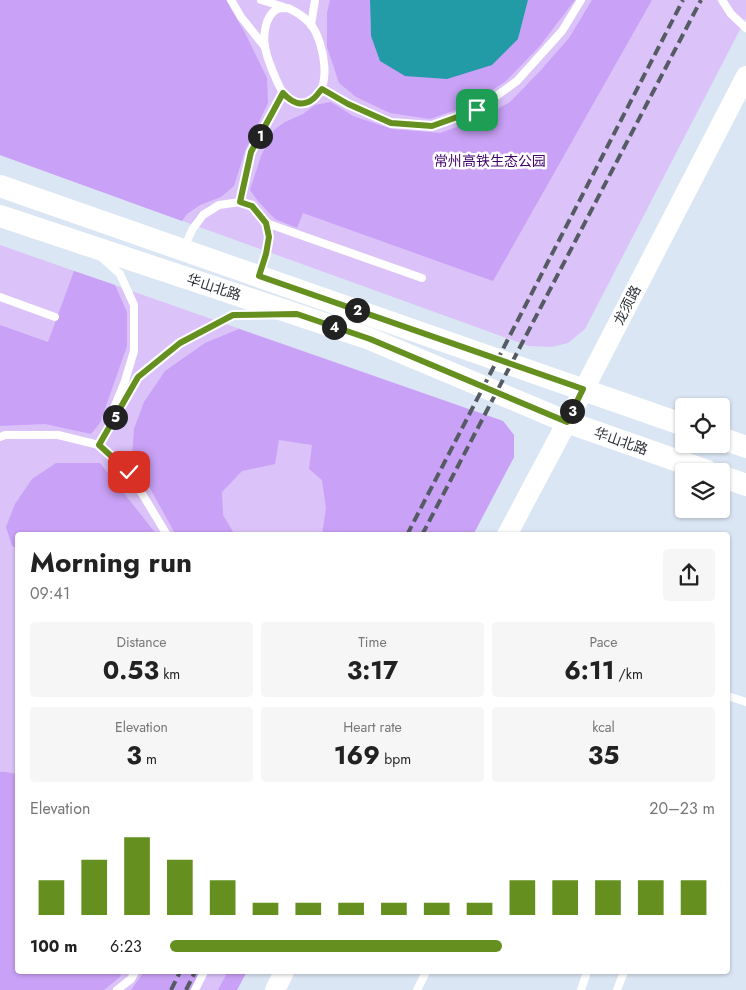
<!DOCTYPE html>
<meta charset="utf-8">
<style>
:root{--surface:#fff;--page:#f6f6f6;--text:#222;--muted:#767676;--accent:#658f1e}
body{margin:0;font-family:Jost,"Noto Sans SC",sans-serif;background:var(--page);color:var(--text);height:100vh;display:flex;flex-direction:column;font-size:19px;white-space:nowrap}
*{box-sizing:border-box;margin:0}
p{font-size:16px;color:var(--muted)}
.icon{flex:none;width:28px;height:28px;fill:none;stroke:currentColor;stroke-width:2;stroke-linecap:round;stroke-linejoin:round}
.map{position:relative;flex:1;overflow:hidden}
.panel{position:absolute;left:15px;top:532px;width:715px;height:442px;display:flex;flex-direction:column;background:var(--surface);border-radius:5px;box-shadow:0 1px 4px #0004}
.panel>*{flex:none}
.controls{position:absolute;left:675px;top:398px;display:grid;gap:10px}
.controls a{display:grid;place-items:center;width:55px;height:55px;border-radius:5px;background:var(--surface);box-shadow:0 1px 4px #0004;font-size:25px}
.pin{position:absolute;display:grid;place-items:center;width:42px;height:42px;color:#fff;margin:-21px;border-radius:10px;box-shadow:0 2px 8px #0006}
.km{position:absolute;width:25px;height:25px;margin:-12px;border-radius:50%;background:#222;color:#fff;font-size:14px;line-height:25px;text-align:center}
.round{display:grid;place-items:center;flex:none;width:52px;height:52px;border-radius:5px;background:var(--page)}
.overview{display:flex;align-items:center;justify-content:space-between;height:85px;padding:0 15px}
h1{font-size:28px;font-weight:700;line-height:38px}
.stats{display:grid;grid-template-columns:repeat(3,1fr);gap:8px;height:85px;padding:5px 15px}
.stats div{display:grid;align-content:center;border-radius:5px;background:var(--page);text-align:center}
.stats b{font-size:25px;font-weight:700}
.stats small{font-size:14px;font-weight:400}
.stats p{font-size:14px}
.chart{height:140px;padding:10px 15px}
.chart p{display:flex;justify-content:space-between}
.chart svg{width:100%;height:90px;margin-top:5px;stroke:var(--accent);stroke-width:6}
ul{padding:0 15px;list-style:none;font-size:16px}
li{display:grid;grid-template-columns:80px 60px 1fr;align-items:center;height:38px}
li i{height:12px;border-radius:6px;background:var(--accent)}
.map>svg:first-child{display:block}
.green{fill:#dbc2f9}
.forest{fill:#c9a1f6}
.water{fill:#229ba6}
.lines{fill:none;stroke-linecap:round;stroke-linejoin:round}
.service{stroke:#fff;stroke-width:8}
.tertiary{stroke:#fff;stroke-width:20}
.secondary{stroke:#fff;stroke-width:22}
.rail{stroke:#555b62;stroke-width:4;stroke-dasharray:10 5;stroke-linecap:butt}
.route-casing{stroke:#fff;stroke-width:10}
.route{stroke:#658f1e;stroke-width:6}
.labels{text-anchor:middle;dominant-baseline:central;stroke-width:5;stroke-linejoin:round;paint-order:stroke}
.park-label{font-size:14px;fill:#43036c;stroke:#fff}
.street-label{font-size:14px;fill:#2f3338;stroke:#fff}
</style>
<div class="map">
<svg width="746" height="990" viewBox="0 0 746 990">
<rect width="100%" height="100%" fill="#dbe6f4"/>
<g class="green">
<path d="M0,0h746v18l-161,311 -17,14 -16,4 -23,-1 -529,-191z"/>
<path d="M0,245l503,176 11,14v22l-41,78h-455v437l228,1 -9,17h-237z"/>
</g>
<g class="forest">
<path d="M0,0h226l19,33 22,45 1,25 -23,48 -11,35 -13,11 -21,8 -13,9 -5,7 -182,-66z"/>
<path d="M330,0h40l1,36 147,3 10,-39h47l-36,47 -33,34 -36,24 -40,14 -40,-6 -34,-16 -17,-14 -12,-36v-34z"/>
<path d="M592,0h60l-159,281 -190,-68 -6,15 -22,-9 -17,-18 -8,-11 11,-34 13,-26 11,-8 18,-8 12,-9 16,-3 22,14 39,13 48,4 39,-14 31,-17 31,-32 28,-32z"/>
<path d="M74,271l41,14 12,27v34l-27,77 -9,11 -46,-10 -45,2v-101l48,17z"/>
<path d="M239,329l264,92 11,14v22l-41,78h-151l4,-27 -4,-28 -13,-11 3,-24 -33,-5 -4,24 -33,7 -20,21 1,23 12,20h-59l-44,-79 2,-27 10,-27 21,-31 40,-28z"/>
<path d="M56,463h44l57,72h-139l-1,13 -5,-2 -6,-19 9,-23 17,-25z"/>
<path d="M0,772h5l12,2 1,198 102,1 1,3 -17,14h-104z"/>
<path d="M143,973v-1l56,1 -9,17h-59z"/>
<path d="M227,973h19l-9,17h-19z"/>
</g>
<path class="water" d="M370,0h158l-10,39 -26,26 -45,14 -42,-3 -25,-15 -9,-25z"/>
<g class="lines">
<g class="service">
<path d="M231,0l10,17 24,30"/>
<path d="M261,0l23,7"/>
<path d="M722,0l9,14 15,14"/>
<path d="M288,8c9,4 18,10 24,18 12,17 22,66 -3,75 -6,3 -12,3 -18,0 -8,-4 -11,-14 -15,-22 -4,-9 -9,-21 -11,-32 -2,-12 0,-31 12,-38 3,-1 8,-1 11,-1z"/>
<path d="M311,25l4,-25"/>
<path d="M322,89l26,15 43,19 41,3 45,-16 40,-29 45,-50 19,-31"/>
<path d="M240,202l11,-50 32,-59"/>
<path d="M266,223l156,55"/>
<path d="M184,248l8,-18 11,-15 16,-10 21,-3 12,3 14,18 3,14 -3,16 -7,21"/>
<path d="M101,257l19,17 14,31v46l-9,30 -16,39"/>
<path d="M0,297l55,20"/>
<path d="M0,437l5,-2h53l41,10 30,27 38,63"/>
<path d="M99,445l39,-68 42,-34 53,-28h38"/>
<path d="M728,696l18,6"/>
<path d="M117,990l14,-11 4,-7"/>
<path d="M195,990l9,-18"/>
<path d="M417,990l9,-18"/>
<path d="M581,990l6,-18"/>
<path d="M617,990l7,-18"/>
</g>
<g class="tertiary">
<path d="M507,535l60,-113 179,-346"/>
<path d="M275,990l9,-18"/>
</g>
<g class="secondary">
<path d="M0,186l684,239"/>
<path d="M0,216l370,123 197,83 140,49"/>
<path d="M721,438l25,9"/>
<path d="M721,476l25,9"/>
</g>
<g class="rail">
<path d="M407,535l276,-535"/>
<path d="M422,535l279,-535"/>
<path d="M171,990l9,-18"/>
<path d="M186,990l9,-18"/>
</g>
</g>
<g class="lines">
<g class="route-casing">
<path id="route" d="M129,472l-30,-27 39,-68 42,-34 53,-28 64,-1 73,25 197,83 16,-33 -324,-113 7,-22 3,-17 -3,-14 -14,-17 -12,-4 11,-50 32,-59c8,9 19,15 30,6 3,-2 6,-7 9,-10l26,15 43,19 41,3 45,-16"/>
</g>
<use href="#route" class="route"/>
</g>
<g class="labels">
<g class="park-label">
<text x="490" y="161">常州高铁生态公园</text>
</g>
<g class="street-label">
<text transform="translate(214 287) rotate(18)">华山北路</text>
<text transform="translate(627 305) rotate(-63)">龙须路</text>
<text transform="translate(621 441) rotate(19)">华山北路</text>
</g>
</g>
</svg>
<div class="controls">
<a><svg class="icon" aria-label="locate" viewBox="0 0 24 24"><circle cx="12" cy="12" r="6"/><path d="M12 2v4M12 18v4M2 12h4M18 12h4"/></svg></a>
<a><svg class="icon" aria-label="layers" viewBox="0 0 24 24"><path d="M12 4l9 5-9 5-9-5zM3 14l9 5 9-5"/></svg></a>
</div>
<div class="pin" style="left:477px;top:110px;background:#1e9e55"><svg class="icon" aria-label="arrive" viewBox="0 0 24 24"><path d="M6 21V4h12l-3 4 3 4H6"/></svg></div>
<div class="pin" style="left:129px;top:472px;background:#d93025"><svg class="icon" aria-label="check" viewBox="0 0 24 24"><path d="M5 12l5 5 9-10"/></svg></div>
<b class="km" style="left:260px;top:136px">1</b>
<b class="km" style="left:357px;top:310px">2</b>
<b class="km" style="left:572px;top:411px">3</b>
<b class="km" style="left:334px;top:327px">4</b>
<b class="km" style="left:115px;top:417px">5</b>
<section class="panel">
<div class="overview"><div><h1>Morning run</h1><p>09:41</p></div><a class="round"><svg class="icon" aria-label="share" viewBox="0 0 24 24"><path d="M12 15V3M7 8l5-5 5 5M5 13v7h14v-7"/></svg></a></div>
<div class="stats">
<div><p>Distance</p><b>0.53<small> km</small></b></div>
<div><p>Time</p><b>3:17</b></div>
<div><p>Pace</p><b>6:11<small> /km</small></b></div>
</div>
<div class="stats">
<div><p>Elevation</p><b>3<small> m</small></b></div>
<div><p>Heart rate</p><b>169<small> bpm</small></b></div>
<div><p>kcal</p><b>35</b></div>
</div>
<div class="chart"><p><span>Elevation</span>20–23 m</p>
<svg viewBox="0 0 160 44" preserveAspectRatio="none"><path d="M5 44V27M15 44V17M25 44V6M35 44V17M45 44V27M55 44V38M65 44V38M75 44V38M85 44V38M95 44V38M105 44V38M115 44V27M125 44V27M135 44V27M145 44V27M155 44V27"/></svg>
</div>
<ul>
<li><b>100 m</b>6:23<i style="width:61%"></i></li>
</ul>
</section>
</div>
